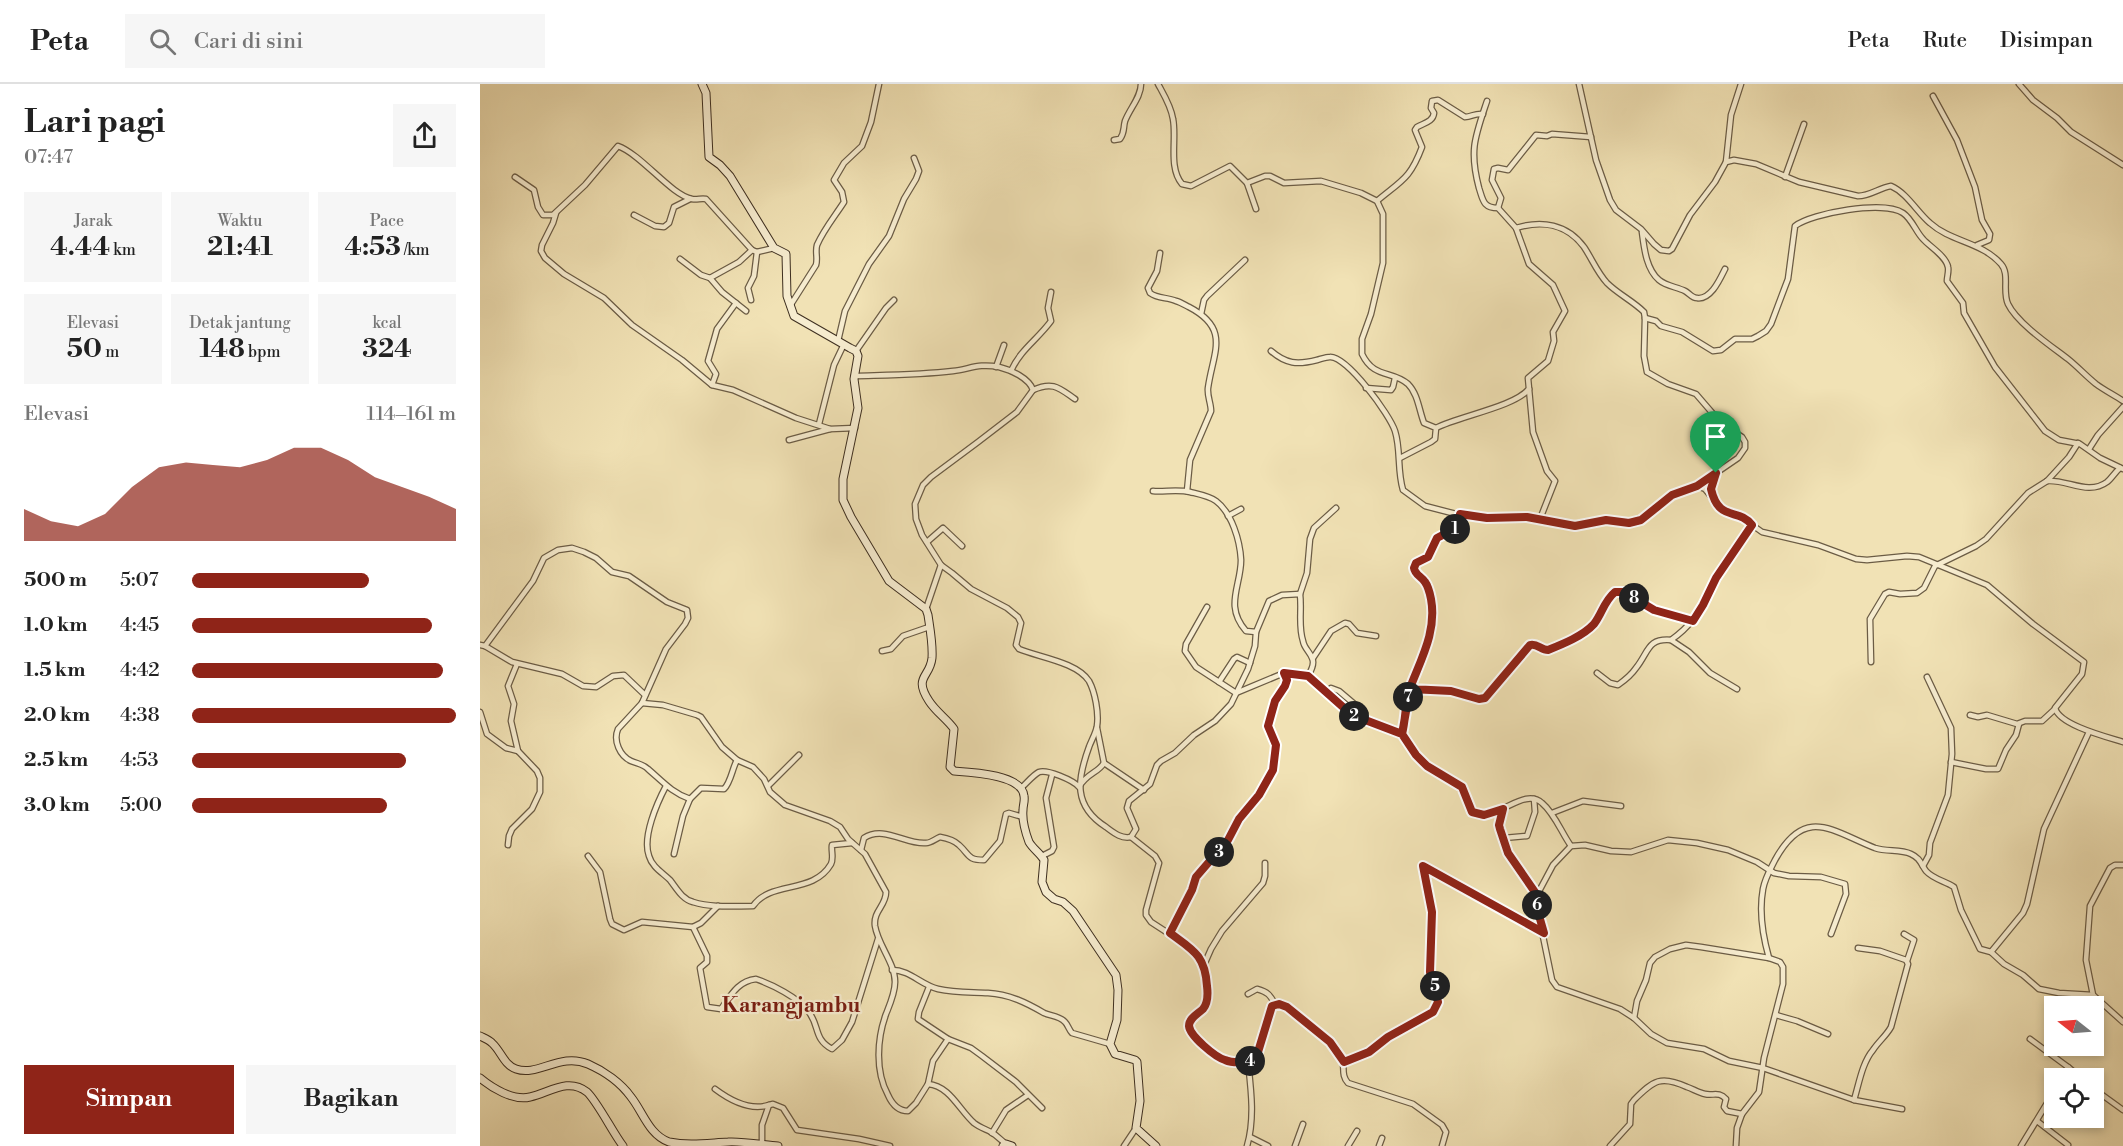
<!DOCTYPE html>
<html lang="id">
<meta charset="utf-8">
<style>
:root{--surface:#fff;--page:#f6f6f6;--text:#222;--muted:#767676;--line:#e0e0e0;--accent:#8f2418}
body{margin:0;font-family:"Libre Bodoni",serif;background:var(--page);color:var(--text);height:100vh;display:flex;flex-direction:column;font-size:22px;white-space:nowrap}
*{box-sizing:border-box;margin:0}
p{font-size:20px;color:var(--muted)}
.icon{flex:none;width:33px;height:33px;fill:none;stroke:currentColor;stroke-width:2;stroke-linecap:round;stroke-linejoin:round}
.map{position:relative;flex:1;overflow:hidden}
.side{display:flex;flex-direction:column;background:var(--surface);width:480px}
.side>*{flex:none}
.needle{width:39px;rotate:287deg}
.tools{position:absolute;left:1564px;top:912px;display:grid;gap:12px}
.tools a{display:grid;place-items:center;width:60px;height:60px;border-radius:0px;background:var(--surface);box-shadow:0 3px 9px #0003;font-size:30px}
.pin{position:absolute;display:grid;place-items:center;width:51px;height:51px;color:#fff;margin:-62px -26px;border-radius:50% 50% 50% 0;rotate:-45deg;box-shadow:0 0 6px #0007}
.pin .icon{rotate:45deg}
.km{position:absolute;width:30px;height:30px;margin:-15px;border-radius:50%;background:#222;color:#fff;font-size:16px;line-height:30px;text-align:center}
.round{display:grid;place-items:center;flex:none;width:63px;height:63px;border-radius:0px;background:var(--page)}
.overview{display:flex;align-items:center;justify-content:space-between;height:102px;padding:0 24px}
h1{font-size:33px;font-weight:700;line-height:45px}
.metrics{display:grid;grid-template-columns:repeat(3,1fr);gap:9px;height:102px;padding:6px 24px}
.metrics div{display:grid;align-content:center;border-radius:0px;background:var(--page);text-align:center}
.metrics b{font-size:26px;font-weight:700}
.metrics small{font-size:16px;font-weight:400}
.metrics p{font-size:16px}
.chart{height:168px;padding:12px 24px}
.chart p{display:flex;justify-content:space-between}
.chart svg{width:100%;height:108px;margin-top:6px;fill:var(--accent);opacity:.7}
.action{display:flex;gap:12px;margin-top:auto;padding:12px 24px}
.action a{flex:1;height:69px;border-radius:0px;background:var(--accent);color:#fff;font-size:24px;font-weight:700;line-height:69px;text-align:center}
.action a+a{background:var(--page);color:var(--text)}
ul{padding:0 24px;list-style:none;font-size:20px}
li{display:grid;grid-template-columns:96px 72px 1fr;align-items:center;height:45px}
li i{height:15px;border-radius:8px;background:var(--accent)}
header{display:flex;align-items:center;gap:36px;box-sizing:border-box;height:84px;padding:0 30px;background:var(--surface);border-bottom:2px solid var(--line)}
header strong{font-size:28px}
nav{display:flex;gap:33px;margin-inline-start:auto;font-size:21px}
.search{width:420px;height:54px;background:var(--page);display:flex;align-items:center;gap:15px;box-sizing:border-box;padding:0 21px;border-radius:0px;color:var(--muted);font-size:22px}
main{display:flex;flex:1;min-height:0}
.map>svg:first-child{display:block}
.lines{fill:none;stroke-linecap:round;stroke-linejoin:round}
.street-casing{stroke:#6b5c45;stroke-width:7}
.secondary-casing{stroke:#3e2f20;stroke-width:9}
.street{stroke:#f6eccf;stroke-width:4.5}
.secondary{stroke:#f6eccf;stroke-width:7}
.route-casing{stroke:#fff;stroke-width:12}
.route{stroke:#8f2418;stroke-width:8}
.labels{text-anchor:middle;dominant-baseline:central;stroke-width:4.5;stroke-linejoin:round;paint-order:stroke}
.quarter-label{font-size:21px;font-weight:bold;fill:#7a1f14;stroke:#f6eccf}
</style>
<header>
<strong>Peta</strong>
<div class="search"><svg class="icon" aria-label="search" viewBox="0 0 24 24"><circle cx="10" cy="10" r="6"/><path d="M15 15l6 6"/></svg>Cari di sini</div>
<nav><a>Peta</a><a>Rute</a><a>Disimpan</a></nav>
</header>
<main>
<section class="side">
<div class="overview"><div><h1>Lari pagi</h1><p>07:47</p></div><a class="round"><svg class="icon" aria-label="share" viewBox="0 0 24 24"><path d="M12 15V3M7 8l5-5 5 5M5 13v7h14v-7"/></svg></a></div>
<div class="metrics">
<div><p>Jarak</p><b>4.44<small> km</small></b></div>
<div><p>Waktu</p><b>21:41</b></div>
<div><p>Pace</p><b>4:53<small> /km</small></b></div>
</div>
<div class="metrics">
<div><p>Elevasi</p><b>50<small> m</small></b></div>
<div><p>Detak jantung</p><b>148<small> bpm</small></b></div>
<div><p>kcal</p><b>324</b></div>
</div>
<div class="chart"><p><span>Elevasi</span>114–161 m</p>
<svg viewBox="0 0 160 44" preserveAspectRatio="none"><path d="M0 44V31L10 36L20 38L30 33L40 22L50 14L60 12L70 13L80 14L90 11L100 6L110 6L120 11L130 18L140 22L150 26L160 31V44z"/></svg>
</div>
<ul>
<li><b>500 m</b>5:07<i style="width:67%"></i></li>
<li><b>1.0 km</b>4:45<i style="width:91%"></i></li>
<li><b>1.5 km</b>4:42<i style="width:95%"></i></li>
<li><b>2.0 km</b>4:38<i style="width:100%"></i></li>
<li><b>2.5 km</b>4:53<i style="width:81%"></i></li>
<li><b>3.0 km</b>5:00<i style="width:74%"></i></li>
</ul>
<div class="action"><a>Simpan</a><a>Bagikan</a></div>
</section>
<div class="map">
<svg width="1643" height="1062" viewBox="0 0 1643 1062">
<rect width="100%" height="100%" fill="#f1e2b5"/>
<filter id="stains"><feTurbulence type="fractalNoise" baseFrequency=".00333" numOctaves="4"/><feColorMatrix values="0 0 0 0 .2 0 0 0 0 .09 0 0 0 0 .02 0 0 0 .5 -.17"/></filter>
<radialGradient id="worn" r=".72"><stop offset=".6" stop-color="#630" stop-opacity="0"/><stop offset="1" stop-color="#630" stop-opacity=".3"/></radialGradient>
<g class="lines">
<g class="street-casing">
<g id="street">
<path d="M678,0c6,11 13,22 15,35 4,20 -5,48 9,65l9,2 39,-20 17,17 18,-7h5l14,7 37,-2 40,12 16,8 6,13v49l-12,51 -9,25v15c12,25 30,16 46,30 10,10 11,26 16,39l12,5 -1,11 -4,3 -31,16"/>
<path d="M1099,0l17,76 14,40 6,10 25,19 13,15 7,6 8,1 3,-2 18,-34 25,-33 11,-20 8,-2 22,4 43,18 59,14c12,0 21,-8 33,-10 16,7 26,26 39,37 21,19 52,19 71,41 9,10 1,27 7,40 9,19 43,42 60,55 10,8 18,17 28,25 8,6 18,11 27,17"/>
<path d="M1539,0l14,16 24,18 14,14 52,33"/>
<path d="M1453,12l24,44 18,47 7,33 8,14 -1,6 -12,5"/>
<path d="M1007,17c-12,36 -18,49 -8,87 4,12 4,20 19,20l18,20 13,36 24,21 12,26 -12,21 1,9 -6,20 -20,17 5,54 14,39 8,10 -15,38"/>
<path d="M634,56l6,-1c5,-7 3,-11 5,-18 5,-13 16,-24 16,-37"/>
<path d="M1246,78l5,-47 10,-31"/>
<path d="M35,93l19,13 4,17 5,8h10l32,-30 33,-39c24,9 53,49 74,53 5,1 9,-1 14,0l46,51 5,2 17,-4"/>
<path d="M1305,93l19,-53"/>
<path d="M767,99l9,26"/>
<path d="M897,117c25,-21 33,-22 45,-54l-7,-17 2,-3c7,-4 16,-5 17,-14l-3,-5 1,-7 6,-1 27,17c7,0 9,-4 18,-3"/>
<path d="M1018,124l3,-10 -9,-18 2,-11 4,-1 10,2 28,-35 11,1 5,-2 39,3"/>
<path d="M76,129l-3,10 -11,22 -1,6 4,7 19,16 40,24 28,27 50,35 30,25 21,5 63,28 34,11 25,-1"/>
<path d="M154,131l21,11 9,1 5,-4 5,-16 16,-8"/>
<path d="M1162,148c2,15 4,37 17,48 7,6 18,7 26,11 4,2 7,7 12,7 14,2 23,-19 28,-29"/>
<path d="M680,169l-3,18 -9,17 2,5c8,6 17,4 26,8 4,1 9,4 13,6 42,22 24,45 19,81 -1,8 3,15 3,23l-21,49 -3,31"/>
<path d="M200,175l21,16 9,3 29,-16 13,-12"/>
<path d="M230,194l12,14 24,19"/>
<path d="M271,216l-3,-12 6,-12 3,-24"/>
<path d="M310,222l26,-41c2,-7 -1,-13 1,-20 7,-16 18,-29 27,-43l-2,-10 -8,-12 10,-17 18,-17 9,-24 8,-38"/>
<path d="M721,230l3,-14 3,-4 38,-36"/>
<path d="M1165,234l11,3 5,5 21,6 31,19 8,-1 14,-11h17l6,-3 8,-5 5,-7 17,-45 7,-53c17,-13 89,-26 108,-13 9,6 13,19 20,26 7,8 23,17 25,28 1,4 -1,10 -1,14l16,22 1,10 31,54 50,64 14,9 21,4 20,14 23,11"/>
<path d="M358,257l7,-30 24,-47 20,-28 15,-37 12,-20 3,-8 -5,-13"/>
<path d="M376,267l30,-43 8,-8"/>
<path d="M791,267c15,13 26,14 46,9 4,-1 9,-3 13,-3 17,-1 60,58 65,74 6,19 2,39 8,59l22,16 35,9 27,3 41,-1 47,9 31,-6 23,3 12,-3 31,-25 25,-9 41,-28 7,-10v-6l-3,-5 -21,-14 -25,-29 -28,-10 -21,-12 -3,-16 1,-38 -1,-6c-11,-11 -26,-18 -37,-29 -10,-11 -15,-24 -23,-36 -17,-23 -42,-27 -68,-19"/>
<path d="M516,283l8,-22"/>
<path d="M531,287c9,-21 27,-32 40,-50l-3,-13 3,-16"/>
<path d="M374,292c32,-1 66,-1 99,-5 17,-2 26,-8 46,-4 12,3 30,11 34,23l-16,22 -39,30 -47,35 -8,8 -8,19 1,15 6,16 19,30 11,8 19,16 36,19 11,9 3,6 -5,22 3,4c19,8 58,13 70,32 6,11 10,32 8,45 -1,7 -6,15 -8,21 -12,33 -16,59 17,80 8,6 15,12 25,10"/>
<path d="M232,301l4,-11 -8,-13 9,-32 19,-26"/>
<path d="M886,304l25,2 2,-3 2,-9"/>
<path d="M553,306c20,-9 26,-2 42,9"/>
<path d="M339,340l15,-59 10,-21"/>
<path d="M956,344c23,-12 78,-21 93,-39"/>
<path d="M309,356l41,-11"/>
<path d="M1609,365l9,-14 25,-28"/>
<path d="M1567,397c20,-2 41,15 60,1 5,-4 8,-10 13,-14"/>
<path d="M1217,402l8,3 18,22 18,6 21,15 56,13 38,14 11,1 40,-4 12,1 68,28 46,39 51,38 -2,12 -27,34c4,17 52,29 68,34"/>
<path d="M673,407c11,1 25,-2 37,1 8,2 19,4 26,9 16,12 24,40 25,59 0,26 -17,46 5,71l10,1"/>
<path d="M1233,412l-2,-7 5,-16"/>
<path d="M748,432l13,-7"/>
<path d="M447,458l16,-14 19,18"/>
<path d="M820,510l7,-21 3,-34 4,-11 22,-20"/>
<path d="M727,523l-21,37 -1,7 11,16 40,26 48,-20 24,3 44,39 53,21 15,24 42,27 10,25c24,12 51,-26 70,-9 13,11 19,29 29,43"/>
<path d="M446,525l15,-44"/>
<path d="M1191,556l18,12 21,21 27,16"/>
<path d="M0,561l5,1 48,-65 11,-23 14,-8 14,-2 12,4 12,6 16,14 17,4 38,26 20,8 1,8 -3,6 -19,25 -24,54 -24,26c-5,12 2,27 13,32 7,3 12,3 17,8 14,12 24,24 42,30l11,-11 23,1c7,-7 8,-20 13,-29l16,7 11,12 6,13 15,13 45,16 10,6 8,12 17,15 21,38c0,14 -13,19 -11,34 3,19 20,37 20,56 0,11 -5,22 -9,32 -9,25 -11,57 2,81 4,9 10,16 20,16l8,-8 12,-19c22,2 31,26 46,39 5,4 11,6 17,9 5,3 10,8 15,12"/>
<path d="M5,562l27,16 50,12 21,12 13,1 17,-11 11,-1 21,20"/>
<path d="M402,567l9,-2 12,-13 26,-9"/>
<path d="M833,574l18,-27 14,-8 4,1 8,9 19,3"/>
<path d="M1391,578l-1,-43 15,-25 4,-2 11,2 17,-1 7,-5 11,-22 41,-20 10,-7 42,-46 19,-12 22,-24 9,-14"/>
<path d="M1117,589l13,10 8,2c7,-5 14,-11 18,-17 13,-16 11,-30 35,-28 27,-19 29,-34 44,-60 10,-19 25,-37 37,-55"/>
<path d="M739,598l15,-23 3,-2 13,6"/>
<path d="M930,605c13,-29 30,-66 19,-99 -3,-9 -13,-13 -15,-22l2,-5 12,-6 9,-19 19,-10 4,-13"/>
<path d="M846,609l5,-5 8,3 26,22"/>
<path d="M162,619l21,2 34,10 4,2 21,30 15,13"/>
<path d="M0,628l7,22 19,14 12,3"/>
<path d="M1490,631l8,2 9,-2 30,9 8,-3h17l13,-12"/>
<path d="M922,650l8,-45 41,2 28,8 6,-1 46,-53c6,-2 10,5 17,5 15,-6 35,-14 45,-26 9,-10 12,-23 22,-32h9l30,18 39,11"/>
<path d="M1471,678l35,7h12l8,-19 10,-15 3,-11"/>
<path d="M624,679l40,27"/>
<path d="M186,702c-9,17 -24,51 -17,70 3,11 14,17 21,24 7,9 12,19 23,22 19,6 40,4 60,4 18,-26 60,-11 78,-42 3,-6 0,-13 1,-19l20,-2"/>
<path d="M288,702l31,-31"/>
<path d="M541,704c5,-4 12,-13 18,-16 8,-3 34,8 40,15 8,-14 19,-14 25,-24l-7,-35"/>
<path d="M1054,715l1,13 -8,24 -23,2 4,15 29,42"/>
<path d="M1024,725l-5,16 5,13"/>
<path d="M1072,729l31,-12 38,5"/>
<path d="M28,761l1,-9 3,-7 20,-20 8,-17v-14l-3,-7 -19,-20 -7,-30 3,-17 -6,-18 9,-22"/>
<path d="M381,766l3,-12c20,-13 42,7 62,5 5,0 9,-4 14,-6 6,1 14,3 19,8 11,10 8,15 25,15l16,-19 6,-27 3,-1 14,4"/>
<path d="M194,770l9,-38 7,-17"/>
<path d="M108,772l12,16 10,47 2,5 12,6 18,-8 51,5 8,-4 17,-17"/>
<path d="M562,772l10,-5 2,-4 -8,-49 6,-23"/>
<path d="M943,782l121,67"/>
<path d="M1443,782l6,-11 1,-12 18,-48 4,-41 -1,-26 -24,-51"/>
<path d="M213,843l14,29v6l-7,6 7,39 14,2c10,-14 17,-28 35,-30 17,6 41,18 52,32 12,14 5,28 24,38l10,-9 10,-18 26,-83"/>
<path d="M690,849l22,-43 4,-13 32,-37 11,-21 20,-24 14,-25 3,-25 -8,-19 7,-25 10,-15 2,-6 -3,-7"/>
<path d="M1351,850l15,-40 -1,-10 -24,-7 -32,-1 -15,-3 -17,-11 -29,-12 -31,-7 -29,-3 -37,12 -20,-1 -26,-6 -14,1 -18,19 -16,30 1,17 14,68 5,7 63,22 14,9 17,16 16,9 37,6 25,12 34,7 91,32 48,9"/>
<path d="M1424,850l10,6 -7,21"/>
<path d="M1511,868l32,-39 4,-9 17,-75 45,-97"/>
<path d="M1289,874c-6,-21 -10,-47 -6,-69 2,-11 7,-19 12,-29 30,-55 57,-29 100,-12 12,4 25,1 36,6 9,4 10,10 15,17 7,8 19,10 28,16l7,23 19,39 11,3 13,12 19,11 16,14 20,4 34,2 30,27"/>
<path d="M724,881l7,-16 11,-18 41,-48 2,-7v-13"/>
<path d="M412,886c18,0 29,15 46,19 17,4 33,3 50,4 21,1 39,10 56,20 7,3 16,3 21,9 3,3 4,8 7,11l38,11"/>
<path d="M449,903l-10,25 -1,7 30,20 23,9 11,8 34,26 26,26"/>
<path d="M768,910l9,-5c11,3 13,6 18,15"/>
<path d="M1613,911l-7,-35 4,-54 20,-38 5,-3h8"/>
<path d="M1296,931l21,6 31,13"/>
<path d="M1154,934l3,-17 9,-21 4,-17 5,-6 15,-8 16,-4 15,2 68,11 11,4 3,5v17l-19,74 -5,34 -17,22 -5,14 -1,18"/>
<path d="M1550,955l38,28"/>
<path d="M768,978l-24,-2 -18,-12 -16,-17 -1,-7 1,-4 13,-11 4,-9 -3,-35 -16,-19 -37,-24 -5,-7v-5l13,-47 -4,-7 -24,-19 5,-8 -9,-21 2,-7 21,-17 7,-19 4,-4 14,-8 19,-18 21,-14 16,-17 17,-35 7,-23 1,-14 13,-31 13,-6 18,-1c2,16 -2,32 3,47 1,7 7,11 9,17 3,5 -1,13 -4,18"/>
<path d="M864,978l25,-10 19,-15 45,-25 5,-8 -2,-15 -6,-17 2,-60 -9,-46"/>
<path d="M1582,994l6,-11 13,11"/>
<path d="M448,1000l5,-23 15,-22"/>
<path d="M235,1005c16,12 35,22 54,16"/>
<path d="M1614,1005l29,21"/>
<path d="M1374,1016c5,-16 8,-37 19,-50 6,-9 13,-14 18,-23l17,-63 -2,-4 -26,-9 -22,-3"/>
<path d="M1557,1037l31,24"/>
<path d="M512,1049l14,-23 22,-15"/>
<path d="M770,1053l18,9"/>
<path d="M282,1061v-20l7,-20 4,-1 10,4 14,22 62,9 31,7"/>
<path d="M644,1062l12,-18"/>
<path d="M767,1062c8,-27 4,-57 1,-84l7,-5 3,-5 14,-46 7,-2 8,3c18,15 42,29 54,49 5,10 -1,18 7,27l65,21 29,21 4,7 -4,14"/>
<path d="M815,1062l8,-22"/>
<path d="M868,1062l9,-15"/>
<path d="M899,1062l3,-8"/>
<path d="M1130,1062l20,-22 1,-20 3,-4c20,-20 27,-25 53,-13 6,2 12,6 18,7 8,2 14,-3 21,5l-2,8 3,4 15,3"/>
<path d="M1541,1062l34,-56"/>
</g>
</g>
<g class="secondary-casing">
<g id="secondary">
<path d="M222,0l4,9 3,64 11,8 10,11 44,72 12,6 1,42 7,20 56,32 6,3 2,5 -4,23 4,29 -15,71v21l8,17 38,64 37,28 2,6c2,14 5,29 4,43 -2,20 -19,18 -3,43 7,11 18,18 25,28l-4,38 4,4c16,1 68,3 70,25 1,5 -1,9 -1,14 -1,10 3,24 6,32 4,7 11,11 15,18l-2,22 4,10 8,7 9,3 10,9 43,64 2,15 -1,30 -7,24 5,10 20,6 2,2 3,39 -4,27 20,18"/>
<path d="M0,952c4,2 9,4 12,7 9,8 12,22 24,26 22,8 44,-17 72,-5 16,7 33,19 43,33 12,15 18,38 38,45 20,4 39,1 59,0 13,-1 37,3 50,4"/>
<path d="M0,994c12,10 33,23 50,19 19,-4 38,-20 57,-5 10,9 26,41 36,54"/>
<path d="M523,1062l3,-2 6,2"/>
</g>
</g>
<use href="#street" class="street"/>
<use href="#secondary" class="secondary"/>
</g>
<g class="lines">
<g class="route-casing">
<path id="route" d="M1236,389l-19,13 -25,9 -31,25 -12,3 -23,-3 -31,6 -48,-9 -40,1 -27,-4 -4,14 -19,10 -9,19 -12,6 -2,5c1,7 7,8 11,14 3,4 5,12 6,17 6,32 -10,60 -21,89 -5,14 -4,31 -8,46l-50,-19 -44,-39 -24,-3 3,7 -2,6 -10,15 -7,25 8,19 -3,25 -14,25 -20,24 -11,21 -32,37 -4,13 -22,43c23,17 35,22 37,53 1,8 1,17 -4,23 -5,5 -14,9 -14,17 1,10 26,31 36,34 7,3 20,3 27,0l6,-8 14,-46 7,-2 8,3 43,35 14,20 25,-10 19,-15 45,-25 5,-10 -8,-30 2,-60 -9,-46 121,67 -6,-21 -1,-17 -29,-42 -8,-24 -1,-4 4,-16 -19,6 -12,-3 -10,-25 -35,-21 -11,-11 -14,-21 8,-45 41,2 28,8 6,-1 45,-53c7,-2 11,5 18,5 15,-6 35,-14 46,-26 8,-10 10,-23 21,-32h9l30,18 39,11 10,-16 13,-27 36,-53c-14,-18 -33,-2 -41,-36l5,-16"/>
</g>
<use href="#route" class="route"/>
</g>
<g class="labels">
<g class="quarter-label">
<text x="311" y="922">Karangjambu</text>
</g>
</g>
<rect width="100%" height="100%" filter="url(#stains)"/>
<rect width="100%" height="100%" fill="url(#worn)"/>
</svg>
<div class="tools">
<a><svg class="needle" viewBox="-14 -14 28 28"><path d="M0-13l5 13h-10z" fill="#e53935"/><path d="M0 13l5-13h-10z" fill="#767676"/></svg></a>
<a><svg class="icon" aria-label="locate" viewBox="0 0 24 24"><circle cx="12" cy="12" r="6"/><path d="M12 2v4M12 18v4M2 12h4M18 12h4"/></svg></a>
</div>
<div class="pin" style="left:1236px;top:389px;background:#1e9e55"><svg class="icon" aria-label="arrive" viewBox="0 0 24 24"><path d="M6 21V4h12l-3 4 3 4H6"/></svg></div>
<b class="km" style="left:975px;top:445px">1</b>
<b class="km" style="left:874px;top:632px">2</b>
<b class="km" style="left:739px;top:768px">3</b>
<b class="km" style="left:770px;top:977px">4</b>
<b class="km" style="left:955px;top:902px">5</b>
<b class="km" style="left:1057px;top:821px">6</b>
<b class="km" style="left:928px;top:613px">7</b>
<b class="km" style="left:1154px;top:514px">8</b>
</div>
</main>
